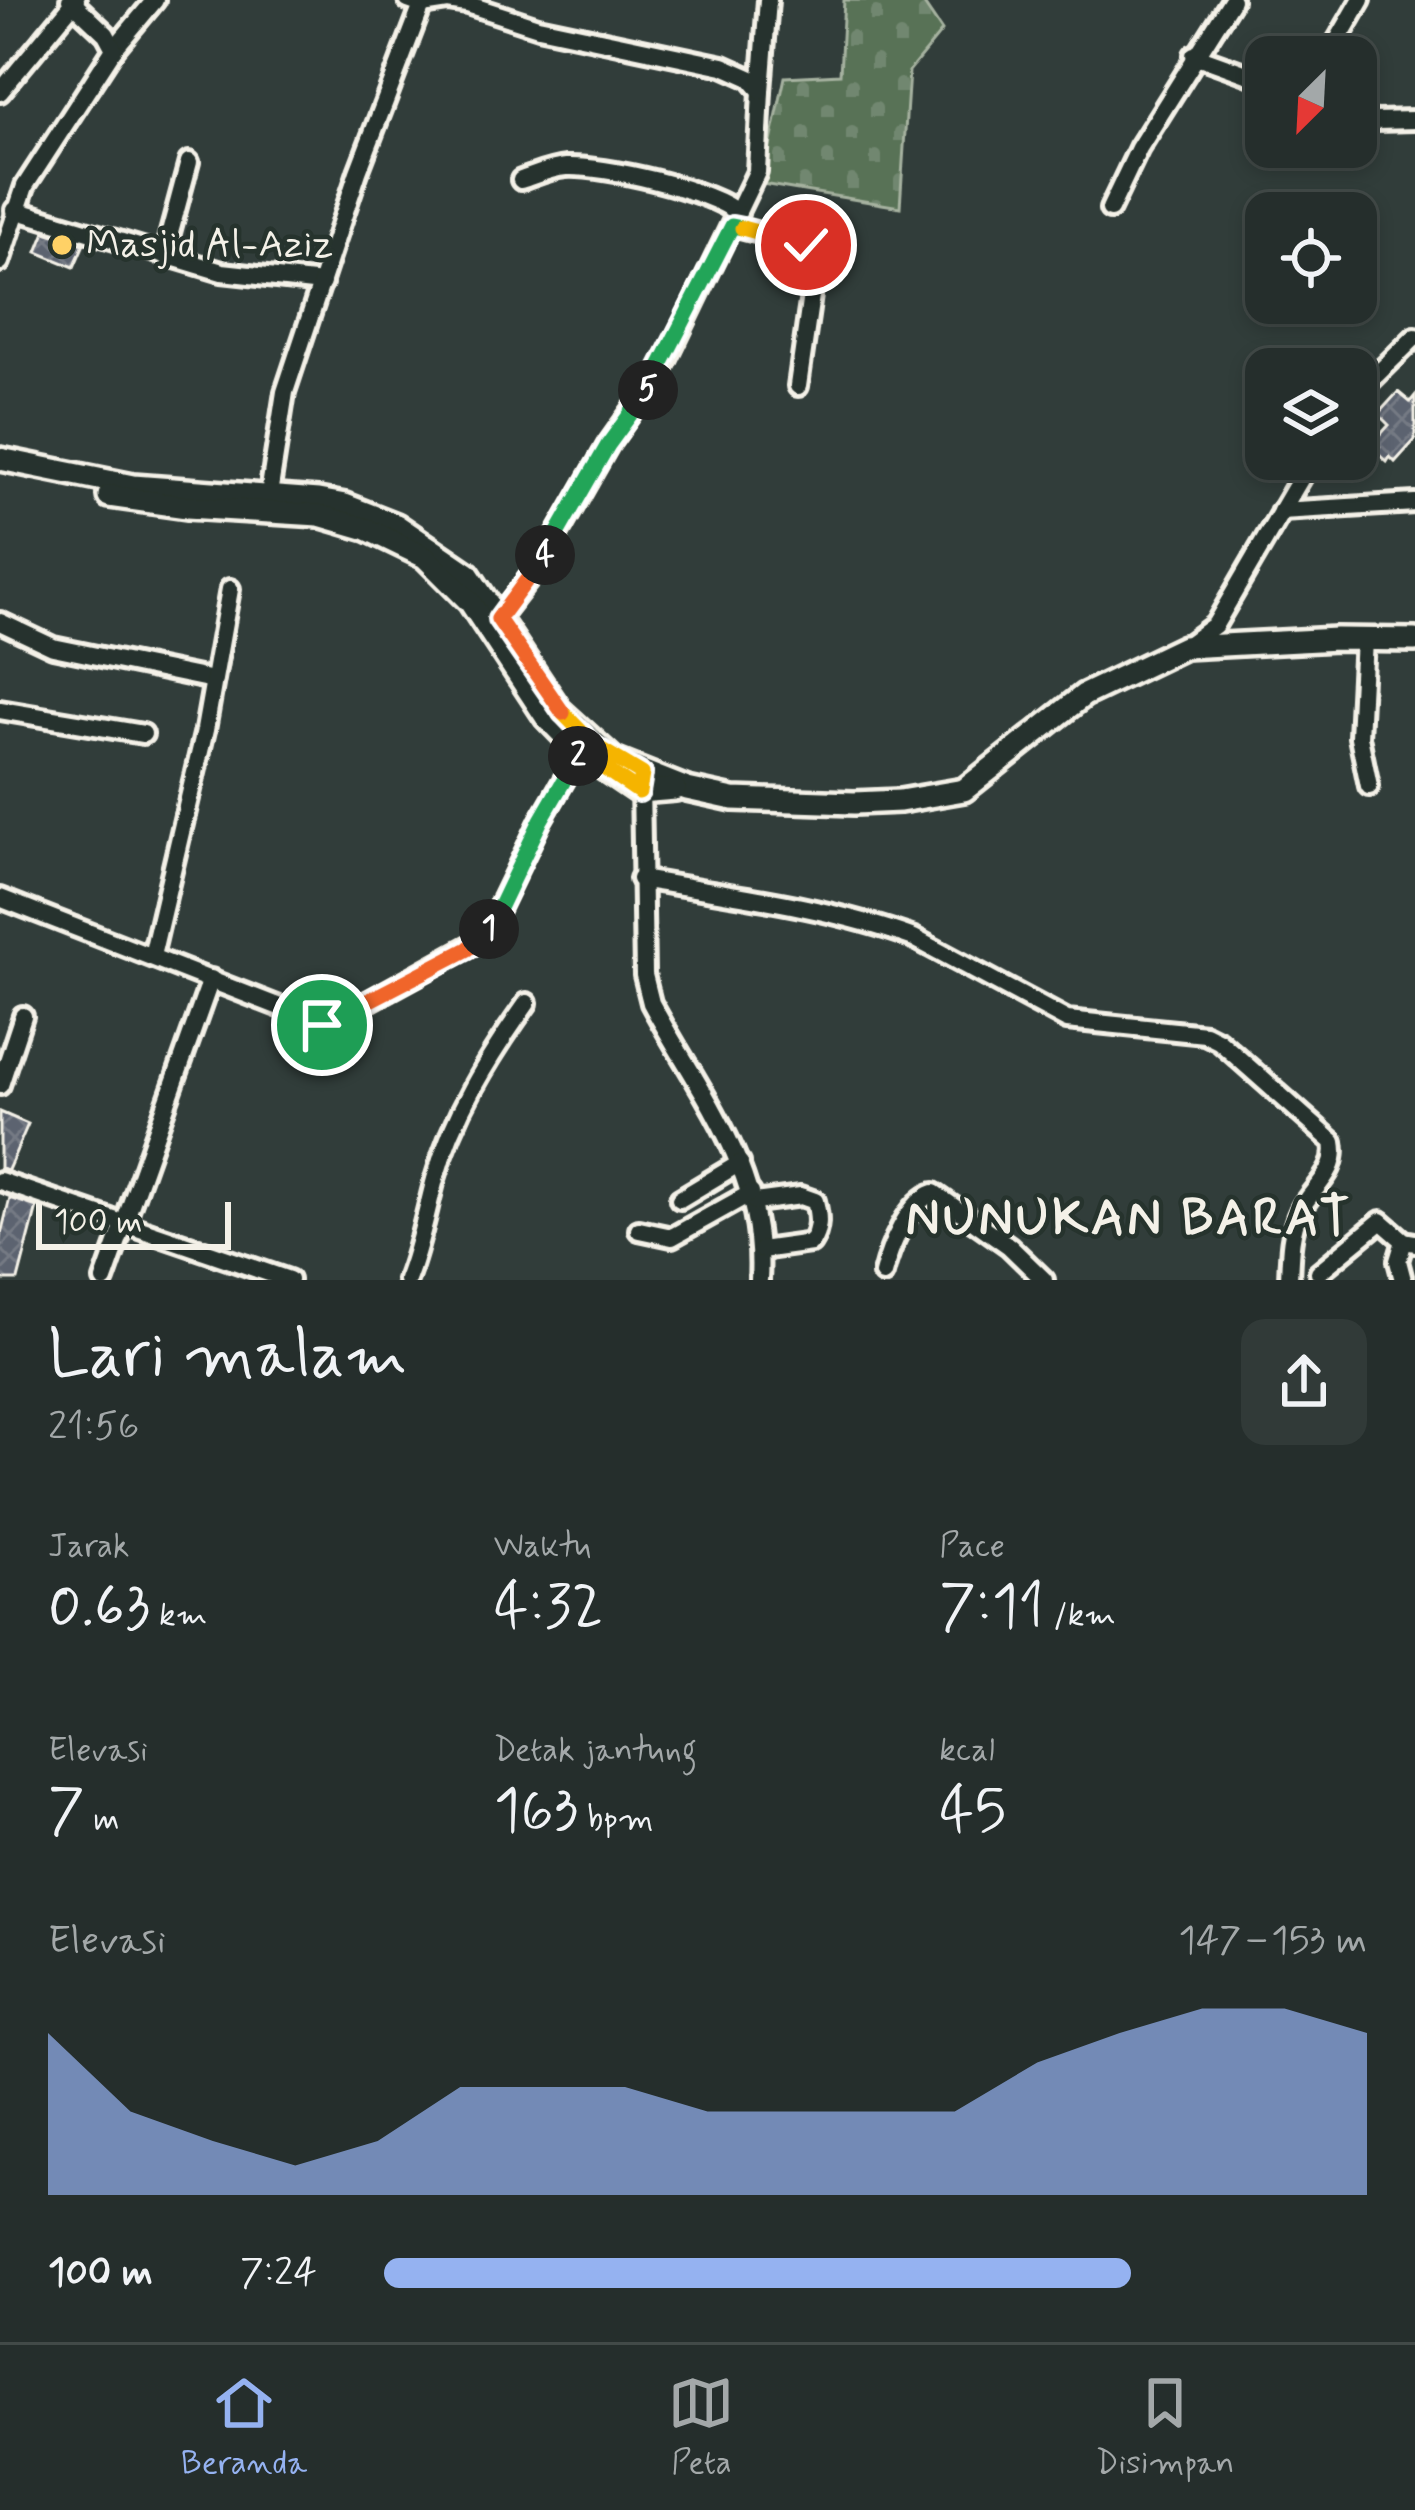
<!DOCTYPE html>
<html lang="id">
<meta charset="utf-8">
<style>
:root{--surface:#252e2c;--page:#313a38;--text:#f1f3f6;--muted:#a3a8a9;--line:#424a48;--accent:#95b2f1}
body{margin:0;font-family:Mynerve,sans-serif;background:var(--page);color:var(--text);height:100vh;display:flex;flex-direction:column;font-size:45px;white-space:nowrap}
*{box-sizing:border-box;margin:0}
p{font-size:39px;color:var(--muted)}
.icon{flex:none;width:66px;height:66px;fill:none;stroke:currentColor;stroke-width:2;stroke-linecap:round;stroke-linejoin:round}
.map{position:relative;height:1280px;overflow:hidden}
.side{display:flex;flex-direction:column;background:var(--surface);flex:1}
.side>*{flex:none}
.needle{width:78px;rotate:204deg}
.controls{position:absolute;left:1245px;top:36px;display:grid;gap:24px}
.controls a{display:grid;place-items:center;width:132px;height:132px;border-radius:24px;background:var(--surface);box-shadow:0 6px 18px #0003,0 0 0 3px var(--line);font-size:60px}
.scale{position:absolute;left:36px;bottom:30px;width:195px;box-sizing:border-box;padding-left:12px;border:6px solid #f4f1e8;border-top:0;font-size:33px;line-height:42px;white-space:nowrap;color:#f4f1e8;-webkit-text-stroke:9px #26332d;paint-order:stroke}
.pin{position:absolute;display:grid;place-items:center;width:102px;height:102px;color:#fff;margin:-51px;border:6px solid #fff;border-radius:50%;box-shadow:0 3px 12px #0007}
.km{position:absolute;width:60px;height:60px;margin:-30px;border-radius:50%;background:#222;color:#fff;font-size:33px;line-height:60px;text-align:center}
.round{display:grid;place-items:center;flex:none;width:126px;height:126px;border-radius:24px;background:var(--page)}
.overview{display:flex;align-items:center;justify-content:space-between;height:204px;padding:0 48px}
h1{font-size:66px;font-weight:600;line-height:90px}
.metrics{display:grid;grid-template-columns:repeat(3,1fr);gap:18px;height:204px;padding:12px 48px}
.metrics div{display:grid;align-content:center}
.metrics b{font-size:60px;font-weight:600}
.metrics small{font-size:33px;font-weight:400}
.metrics p{font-size:33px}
.chart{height:336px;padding:24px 48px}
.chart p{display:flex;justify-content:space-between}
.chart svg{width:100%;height:216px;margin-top:12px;fill:var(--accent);opacity:.7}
ul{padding:0 48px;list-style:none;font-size:39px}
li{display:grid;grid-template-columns:192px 144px 1fr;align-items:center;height:90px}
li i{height:30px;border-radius:15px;background:var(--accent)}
.dock{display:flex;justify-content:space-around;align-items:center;height:168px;border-top:3px solid var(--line);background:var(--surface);font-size:33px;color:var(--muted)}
.dock a{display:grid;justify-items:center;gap:6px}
.dock .current{color:var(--accent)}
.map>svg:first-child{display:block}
.cemetery{fill:url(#cemetery-stones);stroke:#a6b2a0;stroke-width:3}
.building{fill:url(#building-cross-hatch);stroke:#f4f1e8;stroke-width:3}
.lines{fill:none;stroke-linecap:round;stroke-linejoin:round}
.minor-casing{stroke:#f4f1e8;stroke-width:26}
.major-casing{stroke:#f4f1e8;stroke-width:30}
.minor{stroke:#26332d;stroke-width:16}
.major{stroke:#26332d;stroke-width:21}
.split-1-casing{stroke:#fff;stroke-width:24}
.split-2-casing{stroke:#fff;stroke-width:24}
.split-3-casing{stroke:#fff;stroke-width:24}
.split-4-casing{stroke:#fff;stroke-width:24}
.split-5-casing{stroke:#fff;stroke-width:24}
.split-6-casing{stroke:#fff;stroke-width:24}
.split-7-casing{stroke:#fff;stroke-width:24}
.split-1{stroke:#f0652b;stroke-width:15}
.split-2{stroke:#22a559;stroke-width:15}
.split-3{stroke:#f5b400;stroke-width:15}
.split-4{stroke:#f0652b;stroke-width:15}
.split-5{stroke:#22a559;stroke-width:15}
.split-6{stroke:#22a559;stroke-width:15}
.split-7{stroke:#f5b400;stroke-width:15}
.poi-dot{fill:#ffd166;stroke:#26332d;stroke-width:4.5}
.labels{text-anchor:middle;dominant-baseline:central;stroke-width:9;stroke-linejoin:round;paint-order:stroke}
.poi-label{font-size:39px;fill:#f4f1e8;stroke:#26332d;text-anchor:start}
.district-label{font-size:51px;font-weight:bold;letter-spacing:3px;fill:#f4f1e8;stroke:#26332d}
</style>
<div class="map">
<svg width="1415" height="1280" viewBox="0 0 1415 1280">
<defs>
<pattern id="cemetery-stones" width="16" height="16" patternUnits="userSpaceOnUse" patternTransform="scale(3)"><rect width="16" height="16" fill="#597257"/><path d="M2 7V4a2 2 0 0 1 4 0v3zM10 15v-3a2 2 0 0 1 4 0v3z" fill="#71876f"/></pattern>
<pattern id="building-cross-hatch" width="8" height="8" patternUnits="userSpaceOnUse" patternTransform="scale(3)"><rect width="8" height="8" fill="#5c6370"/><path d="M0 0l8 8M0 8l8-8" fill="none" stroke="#747a84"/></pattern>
</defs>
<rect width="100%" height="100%" fill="#313d3a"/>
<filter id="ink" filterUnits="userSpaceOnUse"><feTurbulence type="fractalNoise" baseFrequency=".00833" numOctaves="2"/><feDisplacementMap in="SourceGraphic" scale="24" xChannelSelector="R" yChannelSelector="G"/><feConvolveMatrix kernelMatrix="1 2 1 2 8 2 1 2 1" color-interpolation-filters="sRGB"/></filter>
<g filter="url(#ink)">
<path class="cemetery" d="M844,0h77l21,31 -33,40 -9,136 -138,-23 23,-107 55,-3z"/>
<g class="building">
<path d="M45,232l39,12 -10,23 -37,-15z"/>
<path d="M1398,392l12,10 5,-6v44l-20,22 -5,-5 -3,5 -12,-11 4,-4 -6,-4 16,-18 -11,-11z"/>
<path d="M0,1112l28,12 -20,46 -8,-2z"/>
<path d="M10,1198l27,9 -19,73h-18v-42z"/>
</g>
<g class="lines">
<g class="minor-casing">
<g id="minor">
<path d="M408,0l14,5 26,-4 19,3 71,23 185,39 27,12 11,13 -4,81 -94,195 -55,78 -68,120 -42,54"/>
<path d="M114,49l41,-49"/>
<path d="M1194,55l72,26"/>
<path d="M1328,57l33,-57"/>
<path d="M761,91l7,-91"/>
<path d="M0,92l76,-92"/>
<path d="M1356,114l19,7 40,-1"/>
<path d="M521,180c15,-5 30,-12 45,-13 37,-2 145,23 172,46"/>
<path d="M1110,209l29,-61 93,-148"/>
<path d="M15,210l207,62 100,11"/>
<path d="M732,226l74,19 11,8 -19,133"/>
<path d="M164,255l25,-93"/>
<path d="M0,262l25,-76 89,-137 -8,-15 -36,-34"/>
<path d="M1356,395l59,-58"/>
<path d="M267,507l18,-115 73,-220 64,-167"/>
<path d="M1281,511l134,-8"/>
<path d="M0,622l53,25 160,33"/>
<path d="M1364,639l-5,98 10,49"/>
<path d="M1185,647l30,-22 97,-166"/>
<path d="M0,710l143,24"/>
<path d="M641,781l3,194 7,28c49,91 115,168 108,277"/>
<path d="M640,879c92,16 186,27 274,59l153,82 138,14 14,7 114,101c6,31 -21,45 -33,69 -10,21 -10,46 -11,69"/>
<path d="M0,898l326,127 158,-87 57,-118 39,-68"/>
<path d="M152,956l53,-226 25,-141"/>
<path d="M0,1085l23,-69"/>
<path d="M0,1181l289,99"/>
<path d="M680,1199l60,-36"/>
<path d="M755,1202l46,-6 14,5c4,16 5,28 -4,42l-50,7"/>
<path d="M639,1230l33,7 79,-44"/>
<path d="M1319,1272l62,-51 23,20 11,2"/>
<path d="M883,1274c6,-25 25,-73 51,-81l75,53 35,34"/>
<path d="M104,1280l107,-301"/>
<path d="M407,1280c13,-33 19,-67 28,-101 18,-65 53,-121 92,-176"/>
<path d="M1403,1280l-5,-19 6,-20"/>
</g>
</g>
<g class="major-casing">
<g id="major">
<path d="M0,459l133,27 185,14 27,5 51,20 72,49 91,136 55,50 73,29 46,10 121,4 46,-2 64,-11 120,-95 100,-48 152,-8 79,1"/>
<path d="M109,496l78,11 132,8 48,14 58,28 45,45 76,115 34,35 59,40 36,-3"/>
</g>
</g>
<use href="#minor" class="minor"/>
<use href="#major" class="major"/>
</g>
</g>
<g class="lines" filter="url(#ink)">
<g class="split-1-casing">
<path id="split-1" d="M322,1025l146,-76 21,-20"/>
</g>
<g class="split-2-casing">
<path id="split-2" d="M489,929l52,-109 37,-64"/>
</g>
<g class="split-3-casing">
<path id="split-3" d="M563,713l32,33 47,28 -3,18 -59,-40 -2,4"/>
</g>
<g class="split-4-casing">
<path id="split-4" d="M545,555l-47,64 65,94"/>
</g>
<g class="split-5-casing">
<path id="split-5" d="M545,555l63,-110 40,-55"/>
</g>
<g class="split-6-casing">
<path id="split-6" d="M648,390l84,-164 10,2"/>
</g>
<g class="split-7-casing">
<path id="split-7" d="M742,228l64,17"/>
</g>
<use href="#split-1" class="split-1"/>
<use href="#split-2" class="split-2"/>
<use href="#split-3" class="split-3"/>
<use href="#split-4" class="split-4"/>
<use href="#split-5" class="split-5"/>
<use href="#split-6" class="split-6"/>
<use href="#split-7" class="split-7"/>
</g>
<circle class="poi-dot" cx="62" cy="245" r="12"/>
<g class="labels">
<g class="poi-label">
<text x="86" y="245">Masjid Al-Aziz</text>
</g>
<g class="district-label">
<text x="1129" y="1220">NUNUKAN BARAT</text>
</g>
</g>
</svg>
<div class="controls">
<a><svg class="needle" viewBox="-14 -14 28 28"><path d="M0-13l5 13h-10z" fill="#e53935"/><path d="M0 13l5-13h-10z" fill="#a3a8a9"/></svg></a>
<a><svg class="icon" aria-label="locate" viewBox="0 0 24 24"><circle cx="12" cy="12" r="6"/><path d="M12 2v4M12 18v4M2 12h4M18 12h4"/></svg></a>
<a><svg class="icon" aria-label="layers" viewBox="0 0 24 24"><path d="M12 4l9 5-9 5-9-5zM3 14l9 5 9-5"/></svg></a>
</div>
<div class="scale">100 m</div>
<div class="pin" style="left:322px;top:1025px;background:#1e9e55"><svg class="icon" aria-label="arrive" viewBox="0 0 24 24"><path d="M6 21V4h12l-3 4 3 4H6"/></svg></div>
<div class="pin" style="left:806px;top:245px;background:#d93025"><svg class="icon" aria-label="check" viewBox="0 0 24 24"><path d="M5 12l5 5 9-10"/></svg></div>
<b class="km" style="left:489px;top:929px">1</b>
<b class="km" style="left:578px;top:756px">2</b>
<b class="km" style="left:545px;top:555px">4</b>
<b class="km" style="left:648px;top:390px">5</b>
</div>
<section class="side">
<div class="overview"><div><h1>Lari malam</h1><p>21:56</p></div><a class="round"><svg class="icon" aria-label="share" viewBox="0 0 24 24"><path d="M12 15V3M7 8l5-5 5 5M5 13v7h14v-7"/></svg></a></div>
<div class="metrics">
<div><p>Jarak</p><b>0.63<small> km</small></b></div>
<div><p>Waktu</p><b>4:32</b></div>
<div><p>Pace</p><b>7:11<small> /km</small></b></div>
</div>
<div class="metrics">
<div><p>Elevasi</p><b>7<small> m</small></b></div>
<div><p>Detak jantung</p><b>163<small> bpm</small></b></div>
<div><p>kcal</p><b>45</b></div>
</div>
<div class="chart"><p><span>Elevasi</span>147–153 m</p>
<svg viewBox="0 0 160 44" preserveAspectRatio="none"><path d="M0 44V11L10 27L20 33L30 38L40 33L50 22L60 22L70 22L80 27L90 27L100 27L110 27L120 17L130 11L140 6L150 6L160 11V44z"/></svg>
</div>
<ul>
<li><b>100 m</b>7:24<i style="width:76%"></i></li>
</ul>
</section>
<nav class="dock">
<a class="current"><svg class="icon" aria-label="home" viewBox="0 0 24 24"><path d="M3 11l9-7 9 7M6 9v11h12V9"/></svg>Beranda</a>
<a><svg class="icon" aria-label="map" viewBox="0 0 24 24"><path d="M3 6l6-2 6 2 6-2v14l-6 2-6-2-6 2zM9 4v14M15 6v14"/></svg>Peta</a>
<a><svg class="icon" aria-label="saved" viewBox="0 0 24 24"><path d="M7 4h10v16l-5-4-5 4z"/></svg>Disimpan</a>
</nav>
